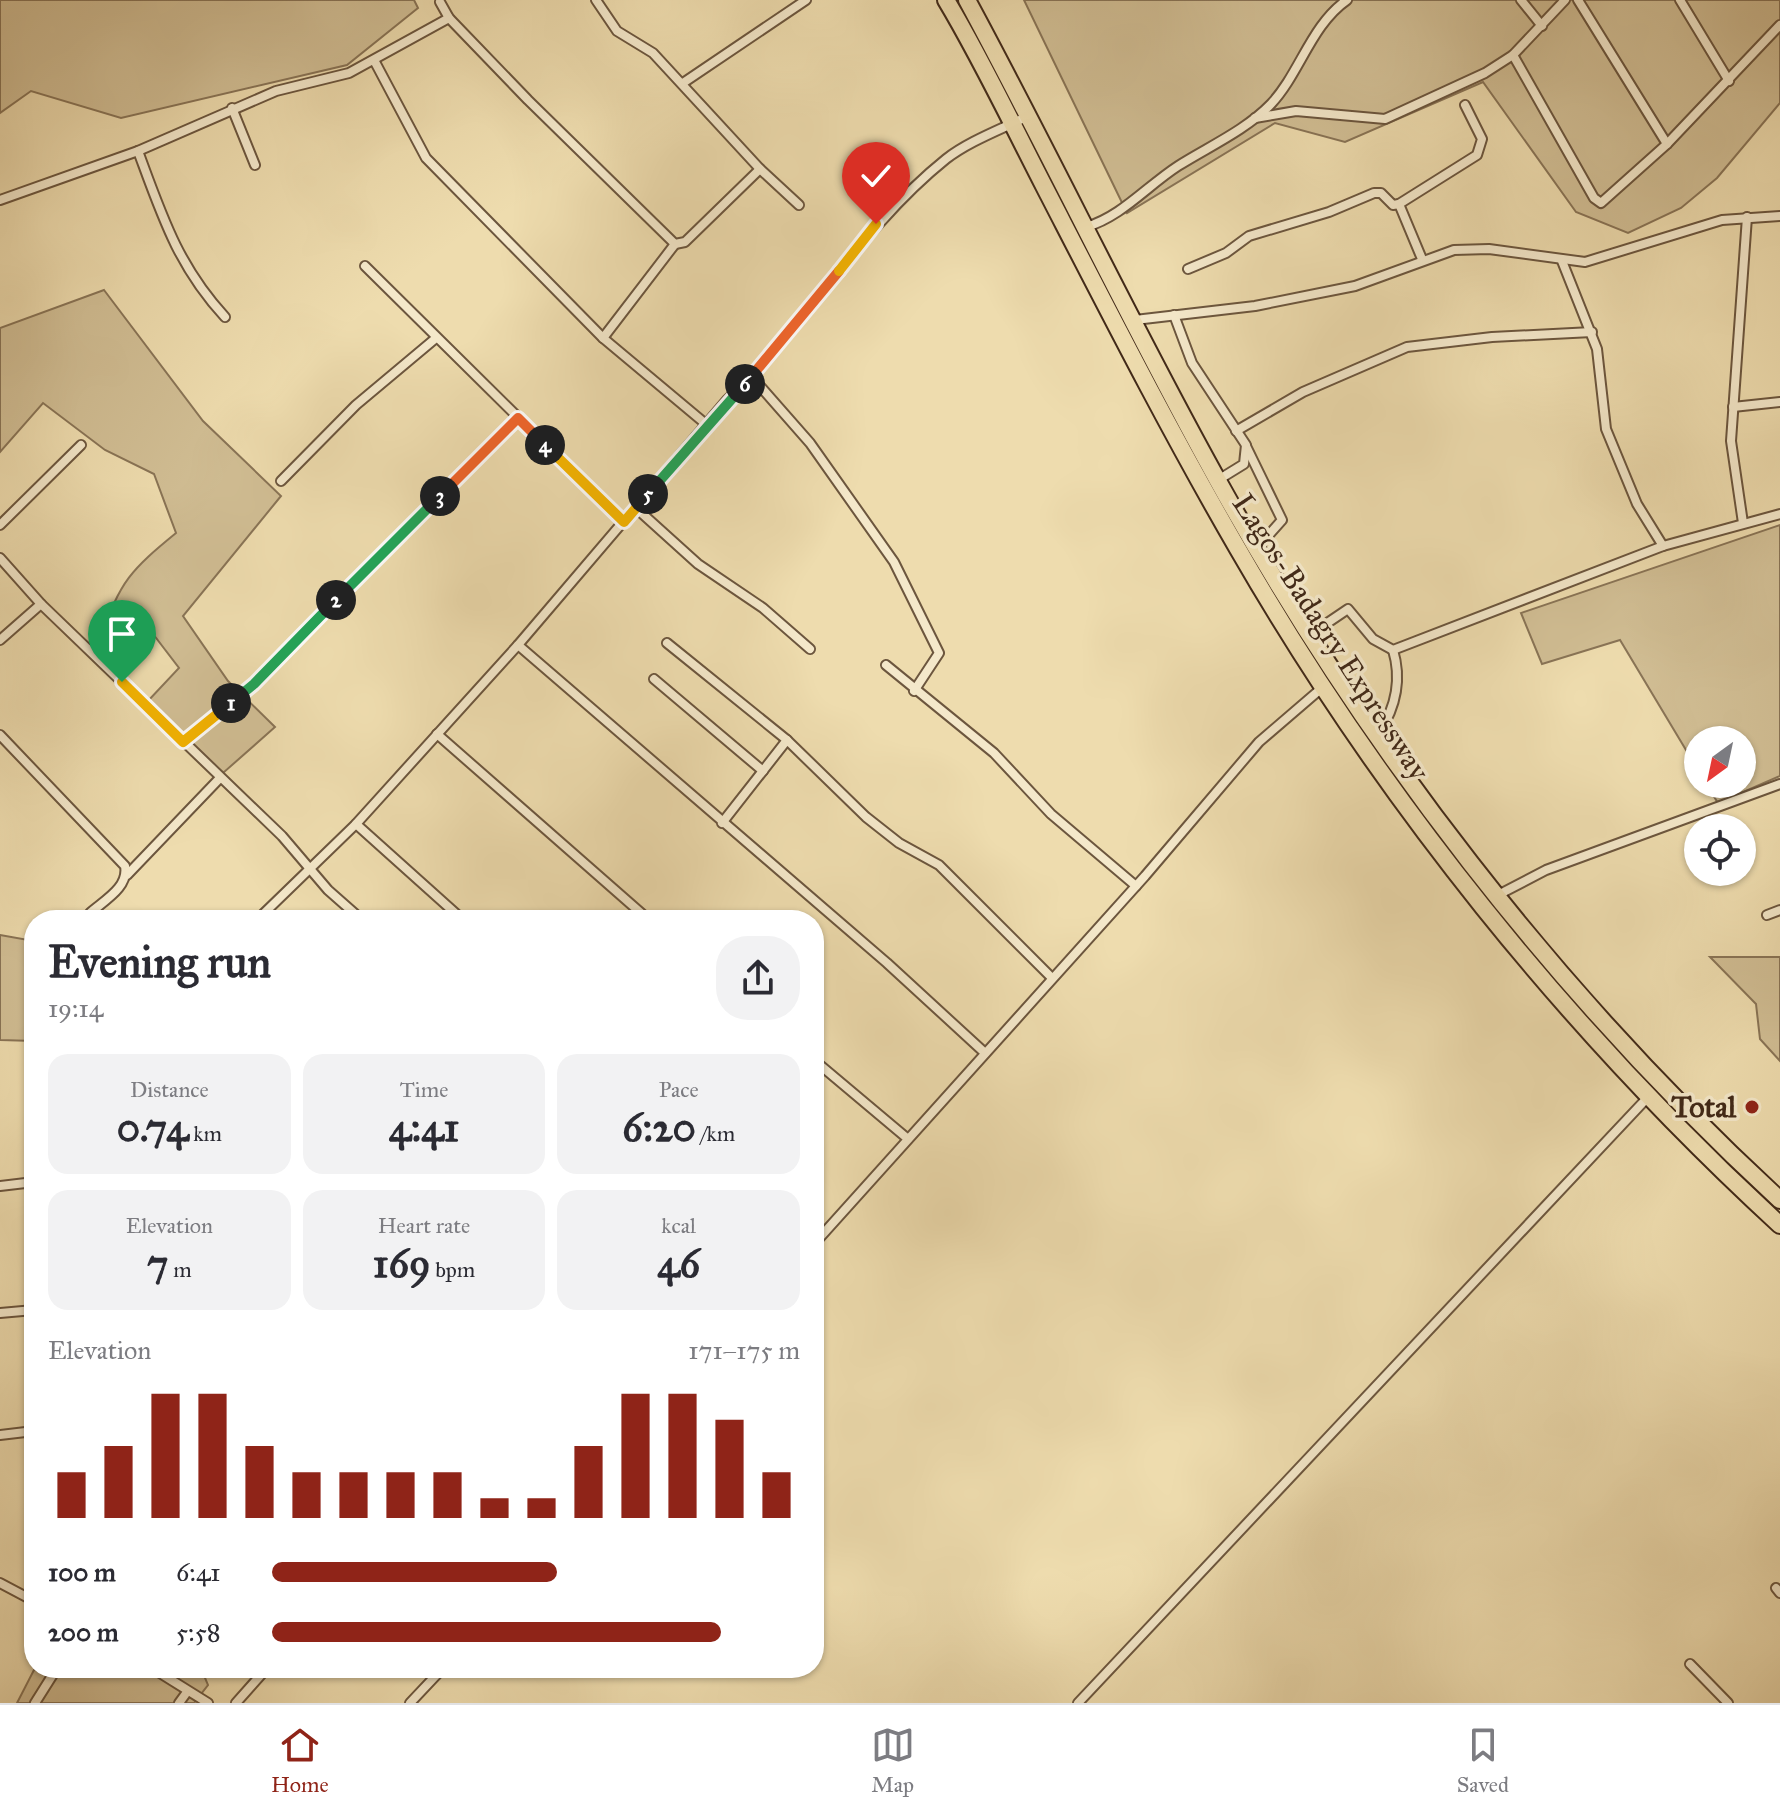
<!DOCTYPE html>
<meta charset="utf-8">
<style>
:root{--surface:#fff;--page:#f2f2f3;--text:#2b2b33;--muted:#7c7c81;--line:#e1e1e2;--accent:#8f2418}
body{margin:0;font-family:"IM FELL Great Primer",serif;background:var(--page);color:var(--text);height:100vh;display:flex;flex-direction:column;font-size:30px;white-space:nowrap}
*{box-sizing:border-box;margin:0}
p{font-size:26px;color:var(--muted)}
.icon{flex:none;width:44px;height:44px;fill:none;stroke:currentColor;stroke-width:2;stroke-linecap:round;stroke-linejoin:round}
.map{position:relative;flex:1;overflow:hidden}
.sheet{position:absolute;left:24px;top:910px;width:800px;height:768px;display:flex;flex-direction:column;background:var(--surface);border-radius:32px;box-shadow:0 2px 6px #0004}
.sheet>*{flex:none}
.needle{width:52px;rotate:213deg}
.fabs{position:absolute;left:1684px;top:726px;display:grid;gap:16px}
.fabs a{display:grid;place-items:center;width:72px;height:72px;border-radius:50%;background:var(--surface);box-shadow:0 2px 6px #0004;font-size:40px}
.pin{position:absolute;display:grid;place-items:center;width:68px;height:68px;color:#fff;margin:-82px -34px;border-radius:50% 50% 50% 0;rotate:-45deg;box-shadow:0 0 8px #0007}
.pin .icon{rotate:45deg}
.km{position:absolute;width:40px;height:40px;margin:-20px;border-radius:50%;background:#222;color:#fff;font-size:22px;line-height:40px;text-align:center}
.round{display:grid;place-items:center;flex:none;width:84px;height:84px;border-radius:32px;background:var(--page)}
.head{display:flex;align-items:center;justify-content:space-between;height:136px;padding:0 24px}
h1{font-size:44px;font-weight:800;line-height:60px}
.figures{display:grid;grid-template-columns:repeat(3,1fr);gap:12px;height:136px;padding:8px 24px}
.figures div{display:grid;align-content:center;border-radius:20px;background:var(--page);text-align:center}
.figures b{font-size:40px;font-weight:800}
.figures small{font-size:22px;font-weight:400}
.figures p{font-size:22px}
.chart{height:224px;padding:16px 24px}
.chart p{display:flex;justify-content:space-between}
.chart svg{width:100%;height:144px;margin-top:8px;stroke:var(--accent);stroke-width:6}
ul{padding:0 24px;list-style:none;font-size:26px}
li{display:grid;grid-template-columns:128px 96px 1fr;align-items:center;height:60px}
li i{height:20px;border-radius:10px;background:var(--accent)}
.tab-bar{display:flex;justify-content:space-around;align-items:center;height:112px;border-top:2px solid var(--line);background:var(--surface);font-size:22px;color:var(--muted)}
.tab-bar a{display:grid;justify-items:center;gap:4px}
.tab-bar .selected{color:var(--accent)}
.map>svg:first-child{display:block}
.green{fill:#d1be94;stroke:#897456;stroke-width:2}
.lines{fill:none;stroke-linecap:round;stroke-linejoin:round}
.street-casing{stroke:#6c563e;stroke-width:12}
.highway-casing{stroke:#412918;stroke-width:20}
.street{stroke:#f4e8ca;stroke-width:8}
.highway{stroke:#eedcae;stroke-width:16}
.split-1-casing{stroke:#fff;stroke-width:16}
.split-2-casing{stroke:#fff;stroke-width:16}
.split-3-casing{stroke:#fff;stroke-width:16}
.split-4-casing{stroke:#fff;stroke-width:16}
.split-5-casing{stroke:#fff;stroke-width:16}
.split-6-casing{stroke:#fff;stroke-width:16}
.split-7-casing{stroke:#fff;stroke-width:16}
.split-8-casing{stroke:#fff;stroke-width:16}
.split-1{stroke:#f5b400;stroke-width:10}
.split-2{stroke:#22a559;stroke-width:10}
.split-3{stroke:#22a559;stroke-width:10}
.split-4{stroke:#f0652b;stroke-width:10}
.split-5{stroke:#f5b400;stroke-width:10}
.split-6{stroke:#22a559;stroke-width:10}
.split-7{stroke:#f0652b;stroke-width:10}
.split-8{stroke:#f5b400;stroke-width:10}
.poi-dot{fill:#8f2418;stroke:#f4e8ca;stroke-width:3}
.labels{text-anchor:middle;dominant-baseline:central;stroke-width:7;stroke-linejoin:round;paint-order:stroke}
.street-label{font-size:30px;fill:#412918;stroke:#f4e8ca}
.poi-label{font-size:30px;font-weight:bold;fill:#412918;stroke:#f4e8ca;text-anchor:end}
</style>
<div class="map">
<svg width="1780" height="1703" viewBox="0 0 1780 1703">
<rect width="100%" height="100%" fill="#eedcae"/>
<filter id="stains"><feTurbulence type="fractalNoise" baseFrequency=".0025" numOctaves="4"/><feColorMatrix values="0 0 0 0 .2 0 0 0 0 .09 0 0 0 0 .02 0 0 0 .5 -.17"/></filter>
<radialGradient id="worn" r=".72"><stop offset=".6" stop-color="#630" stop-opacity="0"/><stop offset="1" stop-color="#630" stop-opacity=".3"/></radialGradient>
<g class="green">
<path d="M0,0h414l4,8 -71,57 -226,53 -90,-27 -31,22z"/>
<path d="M1024,0h756v103l-63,75 -36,30 -53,25 -52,-21 -93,-130 -138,60 -70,-19 -148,90z"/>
<path d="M104,290l99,131 78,75 -98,120 45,65 47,46 -52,46 -76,-71 32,-34 -42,-55 -36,24c18,-55 31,-68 75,-104l-22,-59 -49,-24 -62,-47 -43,49v-124z"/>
<path d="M1780,525v251l-62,27 -12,-19h36v-44h-44v30l-78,-130 -78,24 -21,-51z"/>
<path d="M0,935l34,6v100l-34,-1z"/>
<path d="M1710,957h70v104l-20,-22 -4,-35z"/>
<path d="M35,1668h166l7,17 -14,18h-177z"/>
</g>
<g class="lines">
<g class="street-casing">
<g id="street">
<path d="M596,0l21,31 36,22 107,116 39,36"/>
<path d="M1521,0l21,26"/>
<path d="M1578,0l89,144"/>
<path d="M1680,0l49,81"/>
<path d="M440,2l9,16 79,82 147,144 10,-2 75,-73"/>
<path d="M1513,55l81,143 7,5 66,-59 113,-119"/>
<path d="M375,62l51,96 177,180 104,87"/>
<path d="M683,83l123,-83"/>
<path d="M232,108l23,57"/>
<path d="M1255,118l41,-7 89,8 100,-46 28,-18 52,-55"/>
<path d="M138,151c24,65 40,115 87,166"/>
<path d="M0,200l138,-49 138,-60 73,-18 100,-55"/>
<path d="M1399,204l23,55"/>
<path d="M1086,227c35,-10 61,-41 92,-61 30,-19 68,-36 93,-62 29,-31 40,-79 76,-104"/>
<path d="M1562,261l35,88 9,80 31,75 26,42"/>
<path d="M365,266l259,256"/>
<path d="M1188,269l38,-16 23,-17 80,-24 45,-19h7l12,12 6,-1 78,-49 5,-16 -17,-34"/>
<path d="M1174,315l18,48 54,82 -2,19 -26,16"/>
<path d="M1135,320l120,-14 100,-20 99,-36 35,-1 96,13 137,-42 58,-4"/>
<path d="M603,338l72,-94"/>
<path d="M752,377l58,66 84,119 45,91 -25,38"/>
<path d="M1733,407l47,-5"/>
<path d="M1236,431l67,-39 104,-45 85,-10 100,-5"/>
<path d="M1246,446l36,74 -24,27"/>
<path d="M281,481l75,-76 80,-67"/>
<path d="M636,508l62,56 65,44 47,41"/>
<path d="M1743,523l-12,-82 16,-224"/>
<path d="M0,525l81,-80"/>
<path d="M0,558l41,46 241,232 46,54 34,30"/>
<path d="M1311,634l37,-25 25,30 20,11 270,-104 117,-32"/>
<path d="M0,640l41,-36"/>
<path d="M667,643l120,97"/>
<path d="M518,645l369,318 98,90"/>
<path d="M886,665l108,88 57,61 85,72"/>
<path d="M654,679l109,92"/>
<path d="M1379,733c17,-26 23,-53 14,-83"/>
<path d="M437,734l212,186"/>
<path d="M0,735l125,131c4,21 -20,34 -35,47"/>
<path d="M183,742l71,-58 264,-266"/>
<path d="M722,823l65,-83 79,77 33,26 40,22 113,113"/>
<path d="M356,824l107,96"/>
<path d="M127,875l92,-96"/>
<path d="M1498,895l48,-25 234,-86"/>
<path d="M1767,915l13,-5"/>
<path d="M257,920l99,-96 162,-179 209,-245c80,-75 133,-172 219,-241 23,-18 56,-30 82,-43"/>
<path d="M814,1060l94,79"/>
<path d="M0,1186l34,-4"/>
<path d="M814,1244l331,-368 114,-134 64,-55"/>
<path d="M0,1313l34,-3"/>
<path d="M0,1435l34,-4"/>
<path d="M0,1583l34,18"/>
<path d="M1776,1588l4,5"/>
<path d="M1690,1664l38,39"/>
<path d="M152,1668l56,35"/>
<path d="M35,1703l22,-35"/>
<path d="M179,1703l8,-11"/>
<path d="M236,1703l31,-35"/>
<path d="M410,1703l33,-35"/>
<path d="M1078,1703l571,-607"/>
</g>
</g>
<g class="highway-casing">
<g id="highway">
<path d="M946,0c36,60 66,124 98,186 63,122 125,244 194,363 144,250 330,481 542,676"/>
<path d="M967,0c86,159 163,323 251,481 147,265 339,514 562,719"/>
</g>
</g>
<use href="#street" class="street"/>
<use href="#highway" class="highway"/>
</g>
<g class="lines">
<g class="split-1-casing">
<path id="split-1" d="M122,682l61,60 48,-39"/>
</g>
<g class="split-2-casing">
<path id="split-2" d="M231,703l23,-19 82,-84"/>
</g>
<g class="split-3-casing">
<path id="split-3" d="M336,600l104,-104"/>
</g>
<g class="split-4-casing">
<path id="split-4" d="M440,496l78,-78 27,27"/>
</g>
<g class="split-5-casing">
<path id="split-5" d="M545,445l79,77 24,-28"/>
</g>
<g class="split-6-casing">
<path id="split-6" d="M648,494l97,-110"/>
</g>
<g class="split-7-casing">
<path id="split-7" d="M745,384l94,-113"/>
</g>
<g class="split-8-casing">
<path id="split-8" d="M839,271l37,-47"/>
</g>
<use href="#split-1" class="split-1"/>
<use href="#split-2" class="split-2"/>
<use href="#split-3" class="split-3"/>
<use href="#split-4" class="split-4"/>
<use href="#split-5" class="split-5"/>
<use href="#split-6" class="split-6"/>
<use href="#split-7" class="split-7"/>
<use href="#split-8" class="split-8"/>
</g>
<circle class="poi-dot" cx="1752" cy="1107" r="8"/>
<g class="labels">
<g class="street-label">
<text transform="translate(1331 637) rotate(57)">Lagos-Badagry Expressway</text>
</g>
<g class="poi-label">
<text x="1736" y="1107">Total</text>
</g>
</g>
<rect width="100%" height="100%" filter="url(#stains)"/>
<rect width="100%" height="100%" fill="url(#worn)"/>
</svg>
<div class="fabs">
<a><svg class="needle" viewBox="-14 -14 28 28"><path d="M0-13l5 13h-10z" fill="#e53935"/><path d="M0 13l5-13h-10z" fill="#7c7c81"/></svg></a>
<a><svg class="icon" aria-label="locate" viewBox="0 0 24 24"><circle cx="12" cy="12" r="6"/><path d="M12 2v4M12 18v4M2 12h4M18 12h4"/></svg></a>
</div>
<div class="pin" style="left:122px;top:682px;background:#1e9e55"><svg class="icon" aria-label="arrive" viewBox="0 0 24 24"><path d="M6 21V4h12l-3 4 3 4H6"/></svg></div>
<div class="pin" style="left:876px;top:224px;background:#d93025"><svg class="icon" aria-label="check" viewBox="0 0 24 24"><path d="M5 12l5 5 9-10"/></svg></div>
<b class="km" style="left:231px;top:703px">1</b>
<b class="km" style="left:336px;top:600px">2</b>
<b class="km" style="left:440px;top:496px">3</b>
<b class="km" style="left:545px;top:445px">4</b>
<b class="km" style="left:648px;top:494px">5</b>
<b class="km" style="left:745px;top:384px">6</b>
<section class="sheet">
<div class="head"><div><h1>Evening run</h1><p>19:14</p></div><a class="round"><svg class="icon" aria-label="share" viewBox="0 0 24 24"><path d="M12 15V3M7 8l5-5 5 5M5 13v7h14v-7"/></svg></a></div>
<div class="figures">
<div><p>Distance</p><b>0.74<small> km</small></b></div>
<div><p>Time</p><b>4:41</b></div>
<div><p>Pace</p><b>6:20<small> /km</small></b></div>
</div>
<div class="figures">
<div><p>Elevation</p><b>7<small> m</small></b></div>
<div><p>Heart rate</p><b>169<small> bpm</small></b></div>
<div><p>kcal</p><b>46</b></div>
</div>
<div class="chart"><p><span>Elevation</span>171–175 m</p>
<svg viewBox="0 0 160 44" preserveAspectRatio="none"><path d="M5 44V30M15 44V22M25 44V6M35 44V6M45 44V22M55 44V30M65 44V30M75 44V30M85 44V30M95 44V38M105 44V38M115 44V22M125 44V6M135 44V6M145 44V14M155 44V30"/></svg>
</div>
<ul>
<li><b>100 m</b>6:41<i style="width:54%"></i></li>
<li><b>200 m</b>5:58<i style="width:85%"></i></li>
</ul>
</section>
</div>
<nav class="tab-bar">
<a class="selected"><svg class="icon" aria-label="home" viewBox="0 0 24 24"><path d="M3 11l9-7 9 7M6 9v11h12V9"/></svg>Home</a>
<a><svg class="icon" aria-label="map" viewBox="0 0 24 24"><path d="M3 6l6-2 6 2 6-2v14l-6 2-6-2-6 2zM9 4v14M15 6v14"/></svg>Map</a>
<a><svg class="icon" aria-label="saved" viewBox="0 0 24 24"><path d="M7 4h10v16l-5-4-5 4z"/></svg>Saved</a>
</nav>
